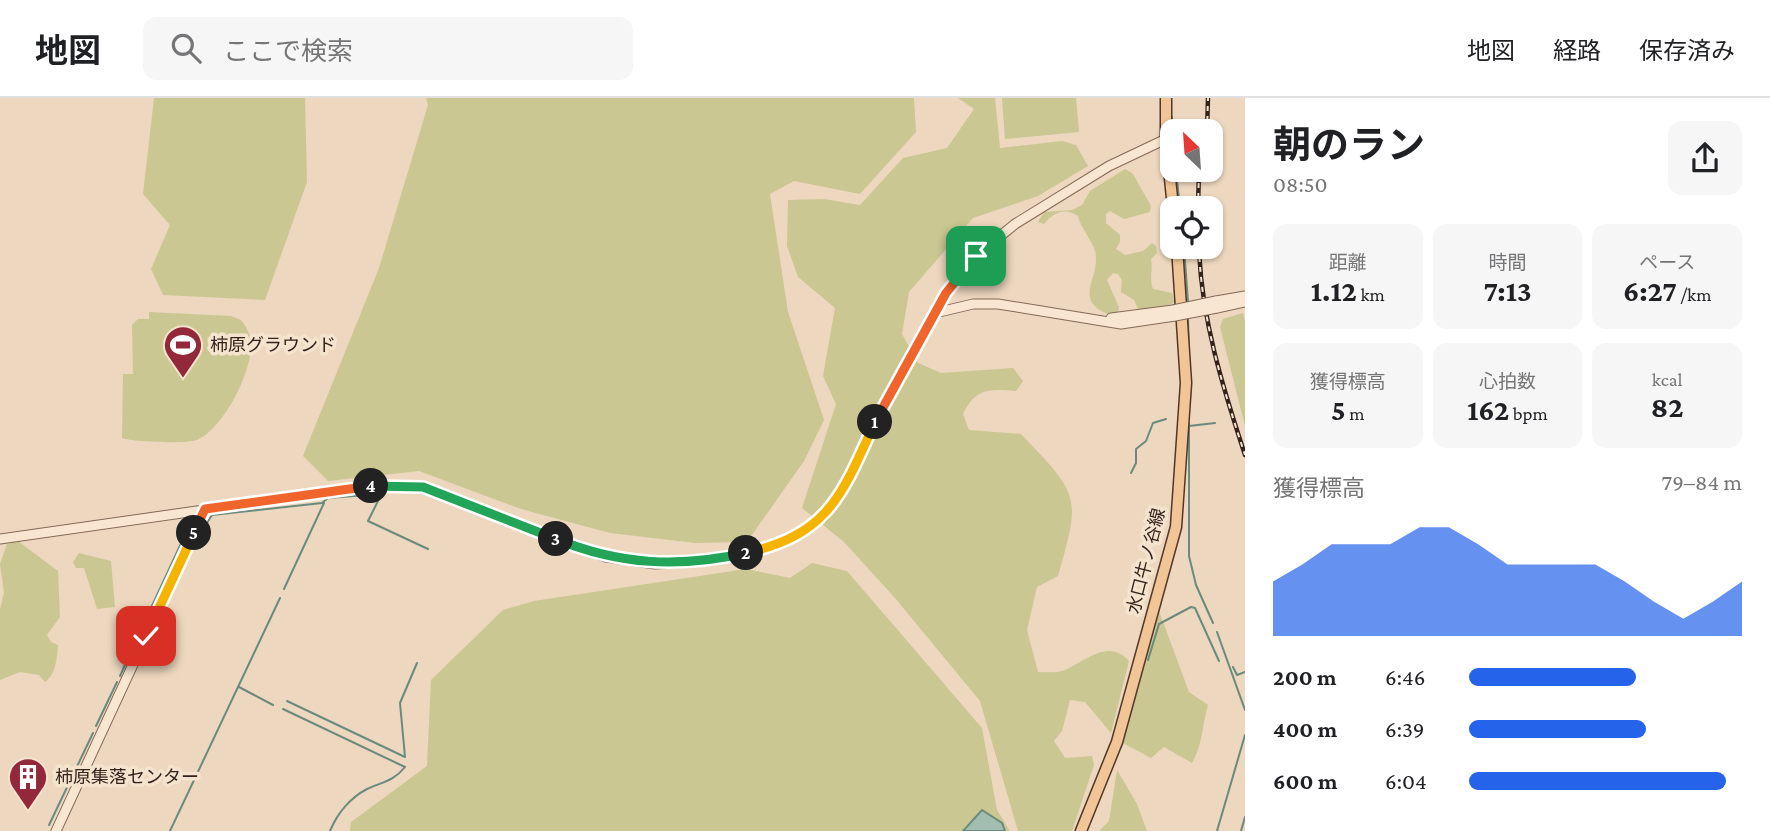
<!DOCTYPE html>
<html lang="ja">
<meta charset="utf-8">
<style>
:root{--surface:#fff;--page:#f6f6f6;--text:#202124;--muted:#757577;--line:#e0e0e0;--accent:#2563eb}
body{margin:0;font-family:"Crimson Pro","Noto Sans JP",serif;background:var(--page);color:var(--text);height:100vh;display:flex;flex-direction:column;font-size:26px;white-space:nowrap}
*{box-sizing:border-box;margin:0}
p{font-size:23px;color:var(--muted)}
.icon{flex:none;width:38px;height:38px;fill:none;stroke:currentColor;stroke-width:2;stroke-linecap:round;stroke-linejoin:round}
.map{position:relative;flex:1;overflow:hidden}
.details{display:flex;flex-direction:column;background:var(--surface);width:525px}
.details>*{flex:none}
.needle{width:46px;rotate:335deg}
.tools{position:absolute;left:1160px;top:21px;display:grid;gap:14px}
.tools a{display:grid;place-items:center;width:63px;height:63px;border-radius:14px;background:var(--surface);box-shadow:0 2px 5px #0004;font-size:35px}
.pin{position:absolute;display:grid;place-items:center;width:60px;height:60px;color:#fff;margin:-30px;border-radius:14px;box-shadow:0 4px 10px #0006}
.km{position:absolute;width:35px;height:35px;margin:-18px;border-radius:50%;background:#222;color:#fff;font-size:19px;line-height:35px;text-align:center}
.round{display:grid;place-items:center;flex:none;width:74px;height:74px;border-radius:14px;background:var(--page)}
.head{display:flex;align-items:center;justify-content:space-between;height:119px;padding:0 28px}
h1{font-size:38px;font-weight:700;line-height:52px}
.figures{display:grid;grid-template-columns:repeat(3,1fr);gap:10px;height:119px;padding:7px 28px}
.figures div{display:grid;align-content:center;border-radius:14px;background:var(--page);text-align:center}
.figures b{font-size:30px;font-weight:700}
.figures small{font-size:19px;font-weight:400}
.figures p{font-size:19px}
.chart{height:196px;padding:14px 28px}
.chart p{display:flex;justify-content:space-between}
.chart svg{width:100%;height:126px;margin-top:7px;fill:var(--accent);opacity:.7}
ul{padding:0 28px;list-style:none;font-size:23px}
li{display:grid;grid-template-columns:112px 84px 1fr;align-items:center;height:52px}
li i{height:18px;border-radius:9px;background:var(--accent)}
header{display:flex;align-items:center;gap:42px;box-sizing:border-box;height:98px;padding:0 35px;background:var(--surface);border-bottom:2px solid var(--line)}
header strong{font-size:33px}
nav{display:flex;gap:38px;margin-inline-start:auto;font-size:24px}
.search{width:490px;height:63px;background:var(--page);display:flex;align-items:center;gap:18px;box-sizing:border-box;padding:0 24px;border-radius:14px;color:var(--muted);font-size:26px}
main{display:flex;flex:1;min-height:0}
.map>svg:first-child{display:block}
.green{fill:#cac792}
.water{fill:#a1beb1;stroke:#698b7d;stroke-width:2}
.lines{fill:none;stroke-linecap:round;stroke-linejoin:round}
.stream{stroke:#698b7d;stroke-width:2}
.minor-casing{stroke:#846857;stroke-width:11}
.major-casing{stroke:#52372c;stroke-width:13}
.minor{stroke:#f8e6d0;stroke-width:9}
.major{stroke:#f1c595;stroke-width:10}
.rail-casing{stroke:#34231c;stroke-width:4.5}
.rail{stroke:#f4e3cd;stroke-width:2;stroke-dasharray:5;stroke-linecap:butt}
.minor-bridge-casing{stroke:#846857;stroke-width:11;stroke-linecap:butt}
.minor-bridge{stroke:#f8e6d0;stroke-width:9}
.split-1-casing{stroke:#fff;stroke-width:14}
.split-2-casing{stroke:#fff;stroke-width:14}
.split-3-casing{stroke:#fff;stroke-width:14}
.split-4-casing{stroke:#fff;stroke-width:14}
.split-5-casing{stroke:#fff;stroke-width:14}
.split-6-casing{stroke:#fff;stroke-width:14}
.split-1{stroke:#f0652b;stroke-width:9}
.split-2{stroke:#f5b400;stroke-width:9}
.split-3{stroke:#22a559;stroke-width:9}
.split-4{stroke:#22a559;stroke-width:9}
.split-5{stroke:#f0652b;stroke-width:9}
.split-6{stroke:#f5b400;stroke-width:9}
.labels{text-anchor:middle;dominant-baseline:central;stroke-width:7;stroke-linejoin:round;paint-order:stroke}
.poi-label{font-size:18px;fill:#34231c;stroke:#f4e3cd;text-anchor:start}
.street-label{font-size:18px;fill:#34231c;stroke:#f4e3cd}
</style>
<header>
<strong>地図</strong>
<div class="search"><svg class="icon" aria-label="search" viewBox="0 0 24 24"><circle cx="10" cy="10" r="6"/><path d="M15 15l6 6"/></svg>ここで検索</div>
<nav><a>地図</a><a>経路</a><a>保存済み</a></nav>
</header>
<main>
<div class="map">
<svg width="1245" height="733" viewBox="0 0 1245 733">
<rect width="100%" height="100%" fill="#edd7be"/>
<g class="green">
<path d="M154,0h151l2,84 -42,118 -102,-5 -12,-26 19,-44 -27,-31z"/>
<path d="M426,0h488l2,34 -56,62 -66,-13 -24,13 18,118 36,108 -20,41 -57,81 -52,1 -85,-10 -89,-24 -102,-38 -91,10 -25,-25 76,-188 49,-163z"/>
<path d="M958,0h37l5,50 62,-7 14,4 12,21 -50,30 -65,22 -64,74 -7,42 16,29 23,10 72,-5 10,13 -7,10c-27,-2 -40,-3 -53,23l6,16 52,4c59,62 60,61 37,142l-21,11 -10,43 11,42c8,0 17,1 24,-1 23,-8 45,-34 67,-10l-18,72 -26,-31 -15,-2 -8,31 -8,10 11,17 27,-2 2,9 -22,66h-54l-38,-130 -85,-103 -51,-56 -42,-34 34,-104 -13,-28 12,-68 -37,-31 -11,-31 1,-46 36,-1 36,6 43,-47 44,-10 27,-39z"/>
<path d="M1002,0h74l3,34 -74,7z"/>
<path d="M1125,71l8,5 18,32 -1,6 -26,7 -14,-8 -4,3v9l14,12v7l-4,7 9,6 18,-4 9,-8 4,3 1,7 -6,6c2,10 -2,21 2,30l19,4 2,9 -9,7 -25,4 -6,-13 -13,-8 1,-12 -4,-6 -5,-1 -6,7 12,27 -1,7 -5,2c-44,-15 -11,-38 -18,-65 -4,-13 -14,-22 -17,-35 -15,-9 -24,-4 -34,8l-6,-2 6,-10 28,-2 10,-5 8,-14z"/>
<path d="M149,214l82,4 10,4c4,5 8,12 10,19 4,28 -27,90 -54,101 -11,4 -64,2 -75,-2l1,-64h10l-1,-49 6,-6h11z"/>
<path d="M1243,215l2,9v104l-25,-99 3,-8z"/>
<path d="M18,443l40,30 2,46 -13,18 4,7 7,3c-1,13 -2,29 -13,37l-6,-7 -19,-3 -20,8v-71l4,-16 -4,-29 7,-20z"/>
<path d="M79,455l32,8 4,46 -18,2 -13,-41h-8l-3,-6z"/>
<path d="M812,465l35,8 135,157 15,82 13,21h-660l1,-9 76,-56 4,-86 72,-70 31,-9 212,-32 44,9z"/>
<path d="M1159,513l30,81 19,13c-6,20 -5,39 -16,58l-28,-16 -13,11 -30,-16z"/>
<path d="M1117,672l20,34 10,27h-48l10,-10z"/>
</g>
<path class="water" d="M982,712l20,13 3,8h-42z"/>
<g class="lines">
<g class="stream">
<path d="M1172,19v24"/>
<path d="M1176,72l4,38"/>
<path d="M1184,149l4,55"/>
<path d="M1188,220l1,36"/>
<path d="M1189,325v133l7,29 17,38"/>
<path d="M1189,328l26,-3"/>
<path d="M1131,375l5,-10v-14l10,-8 7,-18 13,-4"/>
<path d="M381,397l-13,26 60,28"/>
<path d="M205,428l7,-11 110,-12 6,-5 39,-3"/>
<path d="M284,491l40,-86"/>
<path d="M144,525l48,-103"/>
<path d="M1217,534l28,78"/>
<path d="M1148,562l11,-36 32,-17 4,1 24,53"/>
<path d="M1233,569l4,8 8,-3"/>
<path d="M120,578l17,-38"/>
<path d="M239,589l34,18"/>
<path d="M287,603l118,56 -5,-54 17,-40"/>
<path d="M283,611l122,58c-11,14 -23,15 -38,22 -17,9 -30,25 -37,42"/>
<path d="M96,628l21,-44"/>
<path d="M49,727l44,-92"/>
<path d="M170,733l110,-233"/>
<path d="M1217,733l28,-96"/>
<path d="M1241,733l4,-14"/>
</g>
<g class="minor-casing">
<g id="minor">
<path d="M1216,203l29,-5"/>
<path d="M1217,210l28,-6"/>
<path d="M935,215l38,-9h25l123,20 54,-8"/>
<path d="M1111,220l62,-8"/>
<path d="M0,441l379,-54 44,2 183,70 49,7 50,-3 64,-13 24,-10 30,-21 16,-20 73,-145 34,-59 30,-37 39,-32 94,-58 57,-27"/>
<path d="M56,733l149,-322"/>
</g>
</g>
<g class="major-casing">
<g id="major">
<path d="M1166,0v41l7,69"/>
<path d="M1081,733l36,-89 59,-215 10,-144 -9,-136"/>
</g>
</g>
<use href="#minor" class="minor"/>
<use href="#major" class="major"/>
<g class="rail-casing">
<g id="rail">
<path d="M1207,33l1,-33"/>
<path d="M1198,110l1,-38"/>
<path d="M1199,149c2,71 24,141 46,208"/>
</g>
</g>
<use href="#rail" class="rail"/>
<g class="minor-bridge-casing">
<g id="minor-bridge">
<path d="M1173,212l43,-9"/>
<path d="M1175,218l42,-8"/>
</g>
</g>
<use href="#minor-bridge" class="minor-bridge"/>
</g>
<g class="lines">
<g class="split-1-casing">
<path id="split-1" d="M875,324l71,-129 30,-37"/>
</g>
<g class="split-2-casing">
<path id="split-2" d="M746,455c84,-19 96,-59 129,-131"/>
</g>
<g class="split-3-casing">
<path id="split-3" d="M556,441c64,26 123,29 190,14"/>
</g>
<g class="split-4-casing">
<path id="split-4" d="M371,388l52,1 133,52"/>
</g>
<g class="split-5-casing">
<path id="split-5" d="M194,435l11,-24 166,-23"/>
</g>
<g class="split-6-casing">
<path id="split-6" d="M146,538l48,-103"/>
</g>
<use href="#split-1" class="split-1"/>
<use href="#split-2" class="split-2"/>
<use href="#split-3" class="split-3"/>
<use href="#split-4" class="split-4"/>
<use href="#split-5" class="split-5"/>
<use href="#split-6" class="split-6"/>
</g>
<defs>
<g id="stadium-pin" transform="scale(2.0125)"><path d="M0 17L-7.5 6A9.5 9.5 0 1 1 7.5 6Z" fill="#93283a" stroke="#f4e3cd"/><path d="M0-5a6.5 5 0 1 0 0 10a6.5 5 0 1 0 0-10ZM-3.5-1.8h7v3.6h-7Z" fill="#fff"/></g>
<g id="building-pin" transform="scale(2.0125)"><path d="M0 17L-7.5 6A9.5 9.5 0 1 1 7.5 6Z" fill="#93283a" stroke="#f4e3cd"/><path d="M-4-6H4V6H1V3H-1V6H-4ZM-2.5-4.3h1.7v1.8h-1.7ZM.8-4.3h1.7v1.8H.8ZM-2.5-1h1.7V.8h-1.7ZM.8-1h1.7V.8H.8Z" fill="#fff"/></g>
</defs>
<g fill-rule="evenodd">
<use href="#stadium-pin" x="183" y="247"/>
<use href="#building-pin" x="28" y="679"/>
</g>
<g class="labels">
<g class="poi-label">
<text x="210" y="247">柿原グラウンド</text>
<text x="55" y="679">柿原集落センター</text>
</g>
<g class="street-label">
<text transform="translate(1146 463) rotate(-76)">水口牛ノ谷線</text>
</g>
</g>
</svg>
<div class="tools">
<a><svg class="needle" viewBox="-14 -14 28 28"><path d="M0-13l5 13h-10z" fill="#e53935"/><path d="M0 13l5-13h-10z" fill="#757577"/></svg></a>
<a><svg class="icon" aria-label="locate" viewBox="0 0 24 24"><circle cx="12" cy="12" r="6"/><path d="M12 2v4M12 18v4M2 12h4M18 12h4"/></svg></a>
</div>
<div class="pin" style="left:976px;top:158px;background:#1e9e55"><svg class="icon" aria-label="arrive" viewBox="0 0 24 24"><path d="M6 21V4h12l-3 4 3 4H6"/></svg></div>
<div class="pin" style="left:146px;top:538px;background:#d93025"><svg class="icon" aria-label="check" viewBox="0 0 24 24"><path d="M5 12l5 5 9-10"/></svg></div>
<b class="km" style="left:875px;top:324px">1</b>
<b class="km" style="left:746px;top:455px">2</b>
<b class="km" style="left:556px;top:441px">3</b>
<b class="km" style="left:371px;top:388px">4</b>
<b class="km" style="left:194px;top:435px">5</b>
</div>
<section class="details">
<div class="head"><div><h1>朝のラン</h1><p>08:50</p></div><a class="round"><svg class="icon" aria-label="share" viewBox="0 0 24 24"><path d="M12 15V3M7 8l5-5 5 5M5 13v7h14v-7"/></svg></a></div>
<div class="figures">
<div><p>距離</p><b>1.12<small> km</small></b></div>
<div><p>時間</p><b>7:13</b></div>
<div><p>ペース</p><b>6:27<small> /km</small></b></div>
</div>
<div class="figures">
<div><p>獲得標高</p><b>5<small> m</small></b></div>
<div><p>心拍数</p><b>162<small> bpm</small></b></div>
<div><p>kcal</p><b>82</b></div>
</div>
<div class="chart"><p><span>獲得標高</span>79–84 m</p>
<svg viewBox="0 0 160 44" preserveAspectRatio="none"><path d="M0 44V25L10 19L20 12L30 12L40 12L50 6L60 6L70 12L80 19L90 19L100 19L110 19L120 25L130 32L140 38L150 32L160 25V44z"/></svg>
</div>
<ul>
<li><b>200 m</b>6:46<i style="width:61%"></i></li>
<li><b>400 m</b>6:39<i style="width:65%"></i></li>
<li><b>600 m</b>6:04<i style="width:94%"></i></li>
</ul>
</section>
</main>
